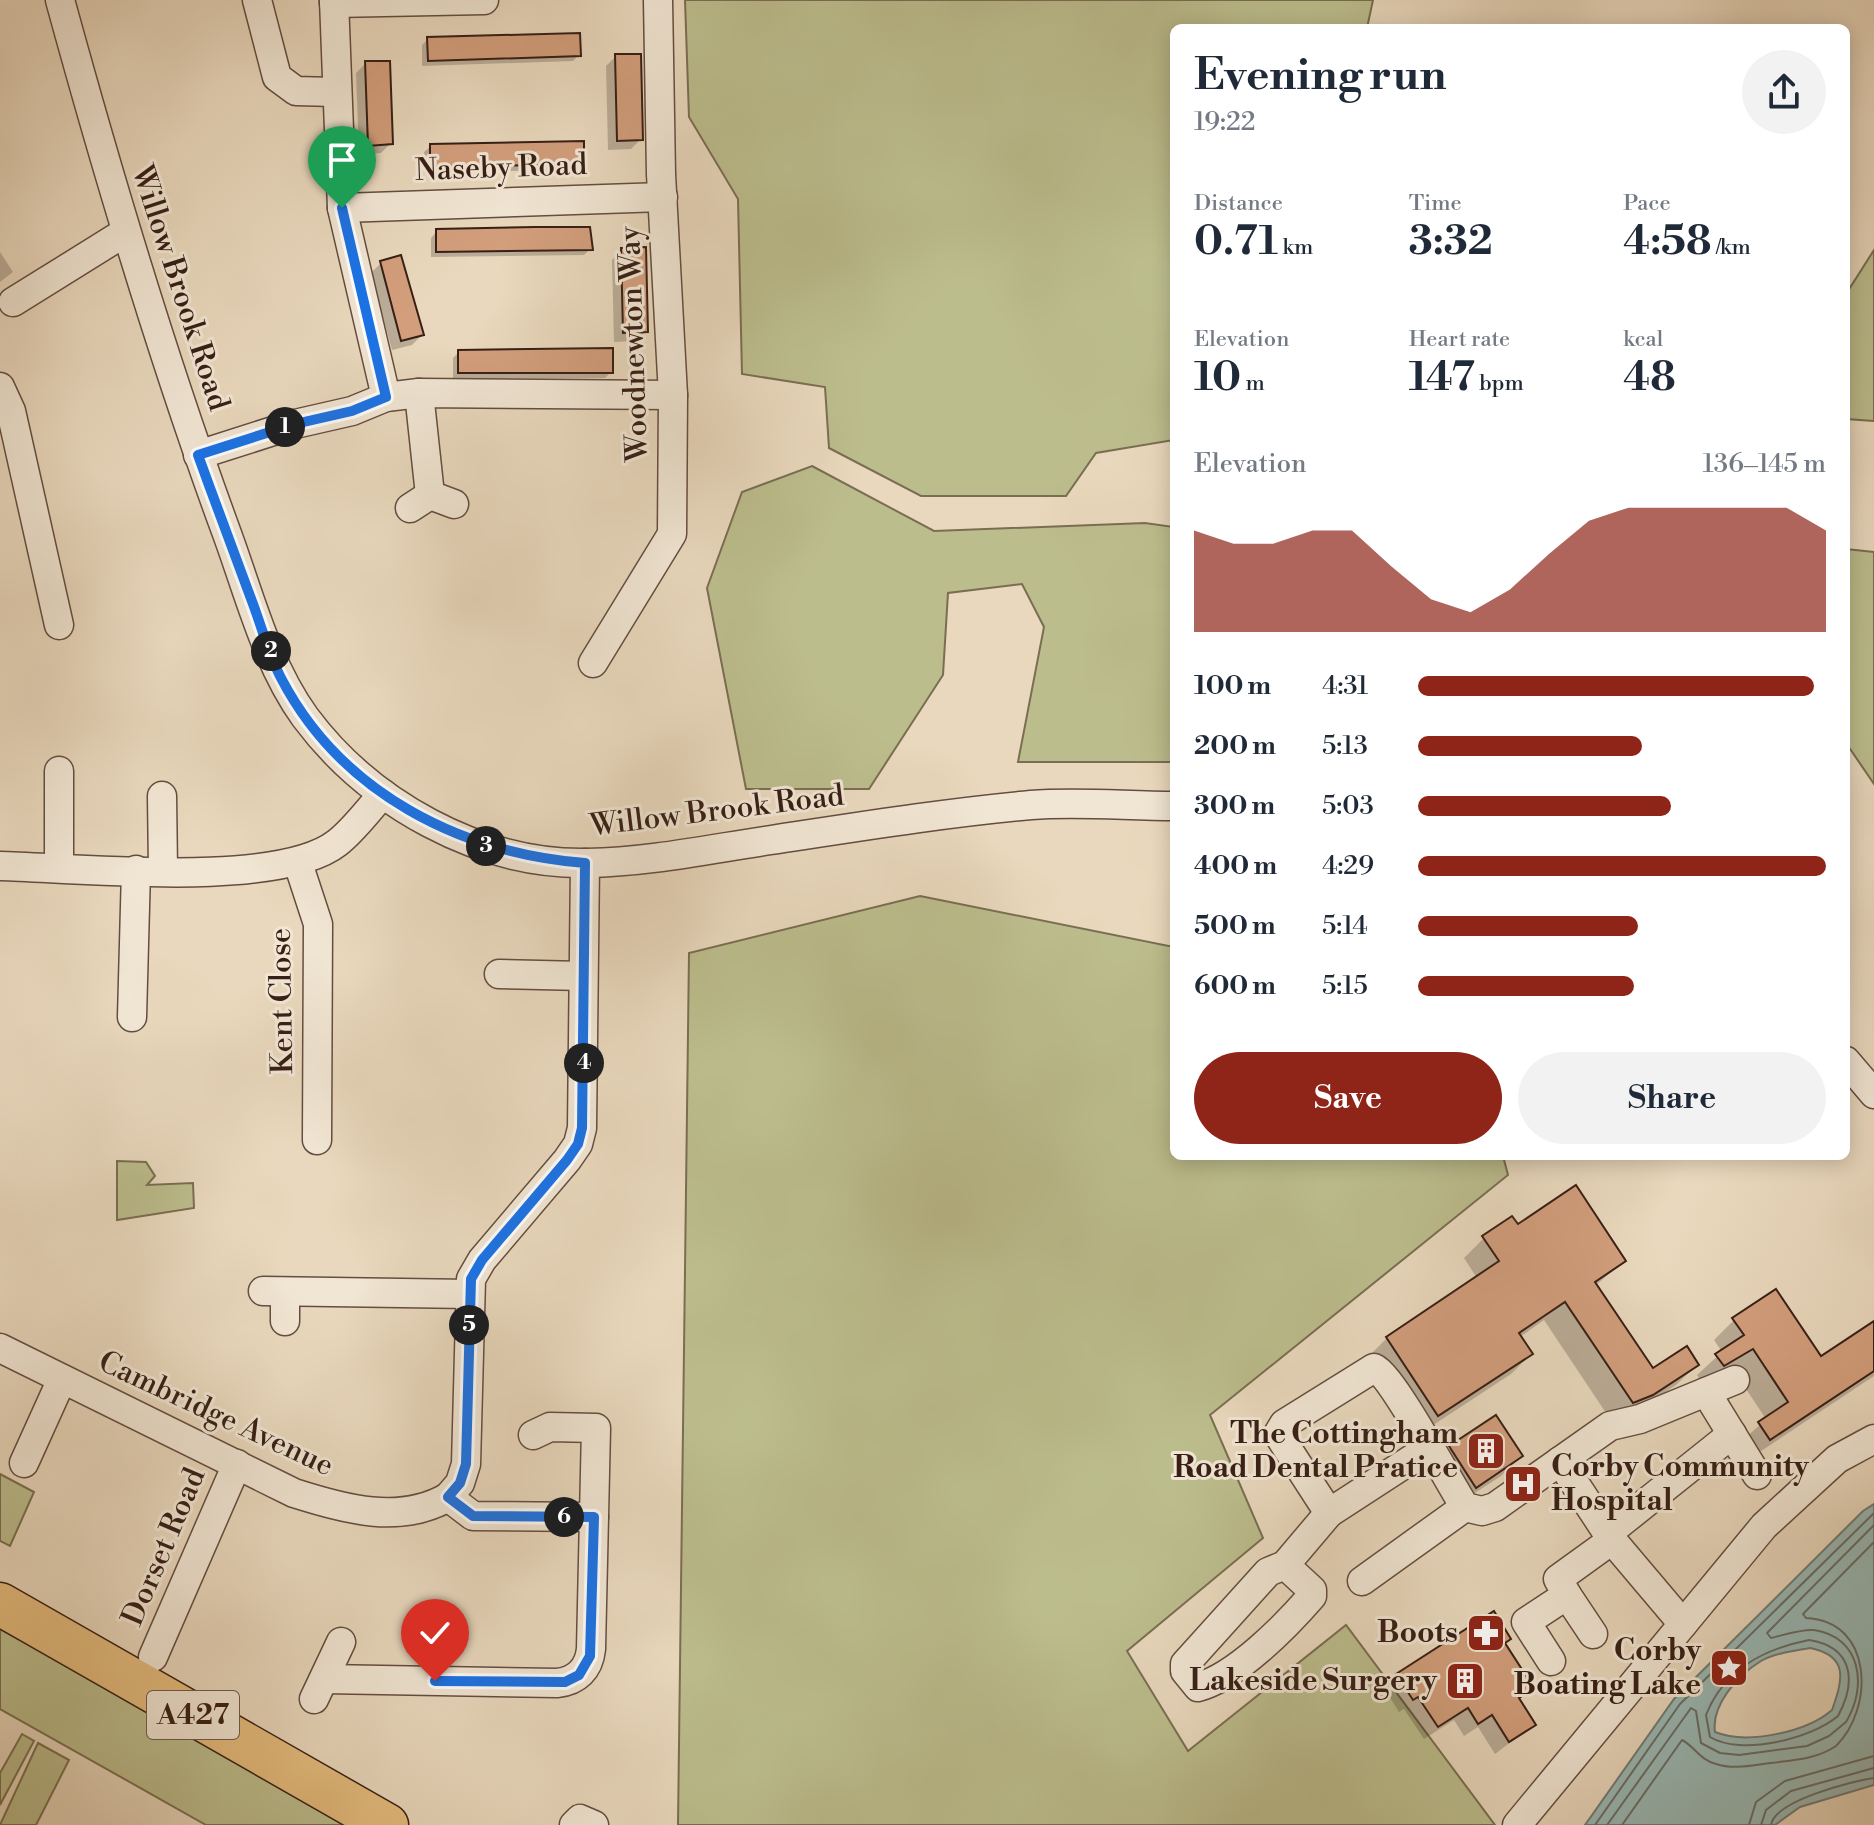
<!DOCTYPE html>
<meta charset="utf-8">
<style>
:root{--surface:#fff;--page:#f2f2f3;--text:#1f2937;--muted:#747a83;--accent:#8f2418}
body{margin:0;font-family:"Libre Bodoni",serif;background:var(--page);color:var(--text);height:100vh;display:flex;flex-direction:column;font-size:30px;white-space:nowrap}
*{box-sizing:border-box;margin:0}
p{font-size:26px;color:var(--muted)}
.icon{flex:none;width:44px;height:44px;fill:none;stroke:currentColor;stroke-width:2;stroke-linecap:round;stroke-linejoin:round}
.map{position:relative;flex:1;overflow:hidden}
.drawer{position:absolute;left:1170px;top:24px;width:680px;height:1136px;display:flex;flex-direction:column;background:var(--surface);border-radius:12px;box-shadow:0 4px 20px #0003}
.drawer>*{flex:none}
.pin{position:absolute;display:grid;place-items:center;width:68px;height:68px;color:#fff;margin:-82px -34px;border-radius:50% 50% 50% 0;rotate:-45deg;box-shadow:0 0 8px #0007}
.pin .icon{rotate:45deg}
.km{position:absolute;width:40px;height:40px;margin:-20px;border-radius:50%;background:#222;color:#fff;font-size:22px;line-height:40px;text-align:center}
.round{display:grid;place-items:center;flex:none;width:84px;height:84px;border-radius:42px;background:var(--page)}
.summary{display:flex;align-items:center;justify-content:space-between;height:136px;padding:0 24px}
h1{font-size:44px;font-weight:700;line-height:60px}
.metrics{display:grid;grid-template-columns:repeat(3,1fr);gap:12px;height:136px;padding:8px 24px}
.metrics div{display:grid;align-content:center}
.metrics b{font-size:40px;font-weight:700}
.metrics small{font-size:22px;font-weight:400}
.metrics p{font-size:22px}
.chart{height:224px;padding:16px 24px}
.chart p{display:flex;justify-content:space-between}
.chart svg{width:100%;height:144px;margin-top:8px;fill:var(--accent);opacity:.7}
.primary-button{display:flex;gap:16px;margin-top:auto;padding:16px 24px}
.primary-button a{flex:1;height:92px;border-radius:48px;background:var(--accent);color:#fff;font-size:32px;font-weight:700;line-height:92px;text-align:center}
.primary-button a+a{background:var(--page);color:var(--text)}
ul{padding:0 24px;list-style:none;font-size:26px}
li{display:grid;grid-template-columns:128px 96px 1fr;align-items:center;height:60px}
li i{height:20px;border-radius:10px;background:var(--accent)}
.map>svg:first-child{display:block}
.green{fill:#bcbd8d;stroke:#7a6e52;stroke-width:2}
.water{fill:#98b9b6;stroke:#717b76;stroke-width:2;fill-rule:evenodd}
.shadow{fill:#0003}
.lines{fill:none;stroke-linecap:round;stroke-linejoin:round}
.shore{stroke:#686c66;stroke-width:2}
.building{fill:#d29e7c;stroke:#371f16;stroke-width:2}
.minor-casing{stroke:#644d40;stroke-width:31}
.highway-casing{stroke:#371f16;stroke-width:45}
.minor{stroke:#f1e6d4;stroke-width:28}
.highway{stroke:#e4bc7e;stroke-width:42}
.route-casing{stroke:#fff;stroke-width:16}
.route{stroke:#1a73e8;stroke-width:10}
.labels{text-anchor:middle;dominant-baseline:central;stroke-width:6;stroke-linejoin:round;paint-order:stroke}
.shield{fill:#f1e6d4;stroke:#6f5b4f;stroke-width:2}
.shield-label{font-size:28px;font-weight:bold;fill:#371f16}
.street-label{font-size:30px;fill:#371f16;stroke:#f1e6d4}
.poi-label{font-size:30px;font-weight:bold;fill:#371f16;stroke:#f1e6d4;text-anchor:end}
</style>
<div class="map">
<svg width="1874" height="1825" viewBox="0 0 1874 1825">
<rect width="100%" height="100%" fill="#e9d8bd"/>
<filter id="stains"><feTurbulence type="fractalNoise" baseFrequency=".0025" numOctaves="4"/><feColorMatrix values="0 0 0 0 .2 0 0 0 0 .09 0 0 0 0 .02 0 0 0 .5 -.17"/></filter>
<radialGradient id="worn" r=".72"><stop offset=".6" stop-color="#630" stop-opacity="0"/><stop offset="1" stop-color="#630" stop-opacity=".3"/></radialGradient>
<g class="green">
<path d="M685,0h688l-6,28h-193v412l-78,13 -30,43h-145l-92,-48 -4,-61 -83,-13 -4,-175 -49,-82z"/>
<path d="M1874,250v171l-28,-2v-125z"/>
<path d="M812,466l122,65 211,-8 29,4v235h-156l26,-135 -22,-43 -74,9 -5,82 -74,114h-123l-39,-201 35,-96z"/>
<path d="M1846,549l28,3v232l-28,-41z"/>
<path d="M920,896l254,51v209h329l5,19 -298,240 53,123 -136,113 61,100 158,-126 149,200h-817l11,-872z"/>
<path d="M117,1161l29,1 9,14 -8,9 46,-2 1,25 -77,12z"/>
<path d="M0,1474l34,18 -24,54 -10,-5z"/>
<path d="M0,1629l132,70 217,126h-143l-206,-116z"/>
<path d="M22,1734l12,7 -34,64v-32z"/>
<path d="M38,1743l31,17 -33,65h-36z"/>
</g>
<path class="water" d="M1874,1504v281l-74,22 -25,18h-190l89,-126 189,-188zM1810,1648c39,8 33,31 22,62 -25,22 -85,35 -117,22 -4,-27 23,-57 46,-71 14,-8 33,-10 49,-13z"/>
<g class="shadow">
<path d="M428,39l151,16 -6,6 -151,5v-21z"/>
<path d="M616,56l25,83 -10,10 -23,1 -2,-84z"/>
<path d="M366,63l25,80 -10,10 -22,1 -3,-81z"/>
<path d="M431,146l151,18 -6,6 -151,2 -1,-20z"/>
<path d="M437,231l153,18 -6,6 -153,2v-19z"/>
<path d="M622,250l24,81 -10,10 -22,1 -2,-82z"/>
<path d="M0,252l13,20 -13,10z"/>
<path d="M381,263l41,72 -10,10 -20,5 -21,-77z"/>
<path d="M459,352l152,20 -6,6 -152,1v-21z"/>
<path d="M1517,1227l107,34 -29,25 57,85 45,-6 -21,20 -45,30 -19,7 -68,-102 -24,17 11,17 -20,20 -93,61 -51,-77 20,-20 90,-60 -13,-20 20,-20z"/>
<path d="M1734,1320l87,39 53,-35v52l-125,83 -10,-15 27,-25 -34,-51 -29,17 -6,-10 25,-23 -8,-12z"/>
<path d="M1450,1448l71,8 -20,20 -46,30 -25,-38z"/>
<path d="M1503,1644l28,44 -13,13 15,24 -38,29 -17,-27 -14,9 -10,-16 -30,19 -20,-30 -5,3 -15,-24 13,-13z"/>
</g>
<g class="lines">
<g class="shore">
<path d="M1809,1640c44,7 48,41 29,76 -27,23 -97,40 -128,21l-4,-22c18,-46 58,-66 103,-75z"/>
<path d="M1595,1825l85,-121 194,-191"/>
<path d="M1607,1825l84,-117 5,3 5,32 19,10 19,2 68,-9 22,-10 17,-14c22,-36 15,-85 -32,-92 -13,-1 -30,5 -43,8l-4,-5 107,-108"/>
<path d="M1622,1825l60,-85c12,6 18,20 34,24 18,6 37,1 55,-1 23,-3 46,-4 65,-17 38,-37 38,-125 -30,-128l-3,-4 71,-72"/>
<path d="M1749,1825l7,-23 29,-21 89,-25"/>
<path d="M1761,1825l5,-15 25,-19 83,-23"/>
<path d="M1771,1825c3,-24 81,-44 103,-47"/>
</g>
</g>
<g class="building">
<path d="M580,33l1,23 -153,5 -1,-24z"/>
<path d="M615,54h26l2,86 -26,1z"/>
<path d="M365,61h25l3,83 -25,2z"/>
<path d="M584,141v24l-154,1v-22z"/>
<path d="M535,227h55l3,23 -157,2v-23z"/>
<path d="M646,247l2,85 -25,1 -2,-85z"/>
<path d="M401,255l23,80 -23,6 -21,-80z"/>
<path d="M613,348v25h-155v-23z"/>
<path d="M1576,1185l50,76 -31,21 58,86 34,-22 12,19 -46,30 -20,8 -68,-101 -46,31 14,21 -95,62 -52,-79 113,-76 -17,-25 30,-20 6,8z"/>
<path d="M1776,1289l45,67 53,-35v50l-104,69 -12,-18 30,-20 -35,-53 -29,17 -9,-12 29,-19 -12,-17z"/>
<path d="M1496,1415l27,41 -47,32 -27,-42z"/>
<path d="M1494,1611l17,28 -6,4 29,45 -15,10 17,27 -27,17 -17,-27 -14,9 -10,-16 -30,19 -20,-30 -5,3 -17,-26z"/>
</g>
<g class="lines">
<g class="minor-casing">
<g id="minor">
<path d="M60,0c49,179 102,357 166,531 23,62 40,132 79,186 64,86 174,148 282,146 62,-1 123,-14 184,-23 86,-13 173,-27 260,-35 46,-4 96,1 143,1"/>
<path d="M257,0l20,77 19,14 39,1"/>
<path d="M334,0l8,208 44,189"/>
<path d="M334,3l150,-3"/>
<path d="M342,208l321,-11"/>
<path d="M13,302l111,-69"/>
<path d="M0,387l11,24 48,214"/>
<path d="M419,393l11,102"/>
<path d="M198,455l97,-31 57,-13 34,-14 33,-4 254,2"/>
<path d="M410,508l20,-13 24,9"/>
<path d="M593,663l79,-129 1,-139 -12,-221 -3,-174"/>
<path d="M59,771v96"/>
<path d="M162,796l1,74"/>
<path d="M298,863l20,61 -1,216"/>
<path d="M0,866c78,2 278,23 337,-23 17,-13 31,-33 46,-49"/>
<path d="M499,974l84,2"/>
<path d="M132,1017l4,-147"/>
<path d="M1846,1061l28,33"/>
<path d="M263,1291l207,3"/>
<path d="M285,1321v-29"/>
<path d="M0,1348l294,145c50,16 106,32 154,4l25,19 121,1"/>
<path d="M1706,1392l51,83"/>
<path d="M1429,1448l-100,65 -51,-79 6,-10 90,-56c18,7 76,116 91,139l17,4 13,-4 115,-81 30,-7 95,-39"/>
<path d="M1560,1461l52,79 71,84"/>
<path d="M24,1463l38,-84"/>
<path d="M448,1497l12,-14 6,-19 5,-185 11,-19 85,-100 11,-16 4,-16 3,-265"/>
<path d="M1608,1533l124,-99"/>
<path d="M1285,1565l27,25v6c-26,30 -76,81 -114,91l-13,-16v-7l83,-92 17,-7 44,-52"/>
<path d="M1362,1581l103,-74"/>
<path d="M1567,1595l26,39"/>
<path d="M153,1657l84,-193"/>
<path d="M1551,1661l-25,-39 41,-27 -9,-16 54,-39"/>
<path d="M324,1679l233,4c20,-2 32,-14 34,-34l5,-221 -46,-1 -17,8"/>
<path d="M314,1699l27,-57"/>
<path d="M574,1825l6,-6 14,6"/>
<path d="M1517,1825l247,-299 73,-67 37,-20"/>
</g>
</g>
<g class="highway-casing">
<path id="highway" d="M0,1604l387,221"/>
</g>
<use href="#minor" class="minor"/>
<use href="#highway" class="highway"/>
</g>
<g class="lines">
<g class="route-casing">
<path id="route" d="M342,208l44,189 -34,14 -57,13 -97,31c18,50 37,100 55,149 9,24 16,51 28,74 60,115 179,175 304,185l-3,265 -4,16 -11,16 -85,100 -11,19 -5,185 -6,19 -12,14 25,19 121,1 -4,139 -11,19 -14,7 -130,-1"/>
</g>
<use href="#route" class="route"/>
</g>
<defs>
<g id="building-square" transform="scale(2)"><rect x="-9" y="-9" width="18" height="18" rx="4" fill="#8f2418" stroke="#f1e6d4"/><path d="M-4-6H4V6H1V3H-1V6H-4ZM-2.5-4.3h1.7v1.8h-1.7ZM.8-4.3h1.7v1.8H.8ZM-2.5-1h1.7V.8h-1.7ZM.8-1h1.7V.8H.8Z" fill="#fff"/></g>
<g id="hospital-square" transform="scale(2)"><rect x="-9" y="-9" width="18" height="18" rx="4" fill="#8f2418" stroke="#f1e6d4"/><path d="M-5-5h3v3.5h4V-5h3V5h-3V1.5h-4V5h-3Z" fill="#fff"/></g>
<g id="pharmacy-square" transform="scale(2)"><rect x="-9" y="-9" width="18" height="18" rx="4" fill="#8f2418" stroke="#f1e6d4"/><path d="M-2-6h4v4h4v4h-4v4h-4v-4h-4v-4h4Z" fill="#fff"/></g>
<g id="sight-square" transform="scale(2)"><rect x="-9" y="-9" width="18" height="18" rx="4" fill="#8f2418" stroke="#f1e6d4"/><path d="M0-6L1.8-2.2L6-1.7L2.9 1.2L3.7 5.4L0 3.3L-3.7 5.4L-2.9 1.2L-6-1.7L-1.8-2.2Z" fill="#fff"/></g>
</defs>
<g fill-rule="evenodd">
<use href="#building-square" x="1486" y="1451"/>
<use href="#hospital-square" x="1523" y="1484"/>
<use href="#pharmacy-square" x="1486" y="1633"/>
<use href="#sight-square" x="1729" y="1668"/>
<use href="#building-square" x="1465" y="1681"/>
</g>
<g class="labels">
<rect class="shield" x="147" y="1691" width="92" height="48" rx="6"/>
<g class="shield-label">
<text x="193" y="1715">A427</text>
</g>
<g class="street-label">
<text transform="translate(501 168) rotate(-2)">Naseby Road</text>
<text transform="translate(180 288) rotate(72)">Willow Brook Road</text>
<text transform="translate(634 344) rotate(-92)">Woodnewton Way</text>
<text transform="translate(717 811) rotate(-7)">Willow Brook Road</text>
<text transform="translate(282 1001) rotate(-91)">Kent Close</text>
<text transform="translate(216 1414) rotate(25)">Cambridge Avenue</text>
<text transform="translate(164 1547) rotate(-67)">Dorset Road</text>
</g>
<g class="poi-label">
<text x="1458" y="1434">The Cottingham<tspan x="1458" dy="34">Road Dental Pratice</tspan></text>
<text x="1551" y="1467" text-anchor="start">Corby Community<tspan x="1551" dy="34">Hospital</tspan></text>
<text x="1458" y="1633">Boots</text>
<text x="1701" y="1651">Corby<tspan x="1701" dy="34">Boating Lake</tspan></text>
<text x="1437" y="1681">Lakeside Surgery</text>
</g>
</g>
<rect width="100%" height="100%" filter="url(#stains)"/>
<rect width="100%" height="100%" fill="url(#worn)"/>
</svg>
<div class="pin" style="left:342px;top:208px;background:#1e9e55"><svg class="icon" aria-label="arrive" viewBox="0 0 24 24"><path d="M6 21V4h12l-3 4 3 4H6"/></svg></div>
<div class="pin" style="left:435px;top:1681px;background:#d93025"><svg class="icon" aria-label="check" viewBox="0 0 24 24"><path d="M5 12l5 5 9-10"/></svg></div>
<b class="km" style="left:285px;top:427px">1</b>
<b class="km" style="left:271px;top:651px">2</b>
<b class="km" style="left:486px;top:846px">3</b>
<b class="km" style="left:584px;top:1063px">4</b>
<b class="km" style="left:469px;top:1325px">5</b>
<b class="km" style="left:564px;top:1517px">6</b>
<section class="drawer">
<div class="summary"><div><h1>Evening run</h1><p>19:22</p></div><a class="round"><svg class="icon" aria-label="share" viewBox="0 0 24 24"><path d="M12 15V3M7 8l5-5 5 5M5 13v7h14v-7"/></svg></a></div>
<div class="metrics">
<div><p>Distance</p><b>0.71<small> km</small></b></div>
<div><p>Time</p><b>3:32</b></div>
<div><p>Pace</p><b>4:58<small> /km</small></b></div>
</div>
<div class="metrics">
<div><p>Elevation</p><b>10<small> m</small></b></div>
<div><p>Heart rate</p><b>147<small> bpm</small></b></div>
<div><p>kcal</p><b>48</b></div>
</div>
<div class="chart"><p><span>Elevation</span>136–145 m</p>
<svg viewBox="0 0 160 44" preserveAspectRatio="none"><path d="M0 44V13L10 17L20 17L30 13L40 13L50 24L60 34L70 38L80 31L90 20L100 10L110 6L120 6L130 6L140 6L150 6L160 13V44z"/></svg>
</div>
<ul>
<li><b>100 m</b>4:31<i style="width:97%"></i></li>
<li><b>200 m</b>5:13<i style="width:55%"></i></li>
<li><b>300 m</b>5:03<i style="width:62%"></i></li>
<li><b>400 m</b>4:29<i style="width:100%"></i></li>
<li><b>500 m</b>5:14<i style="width:54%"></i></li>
<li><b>600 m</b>5:15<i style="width:53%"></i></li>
</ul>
<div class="primary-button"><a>Save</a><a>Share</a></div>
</section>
</div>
